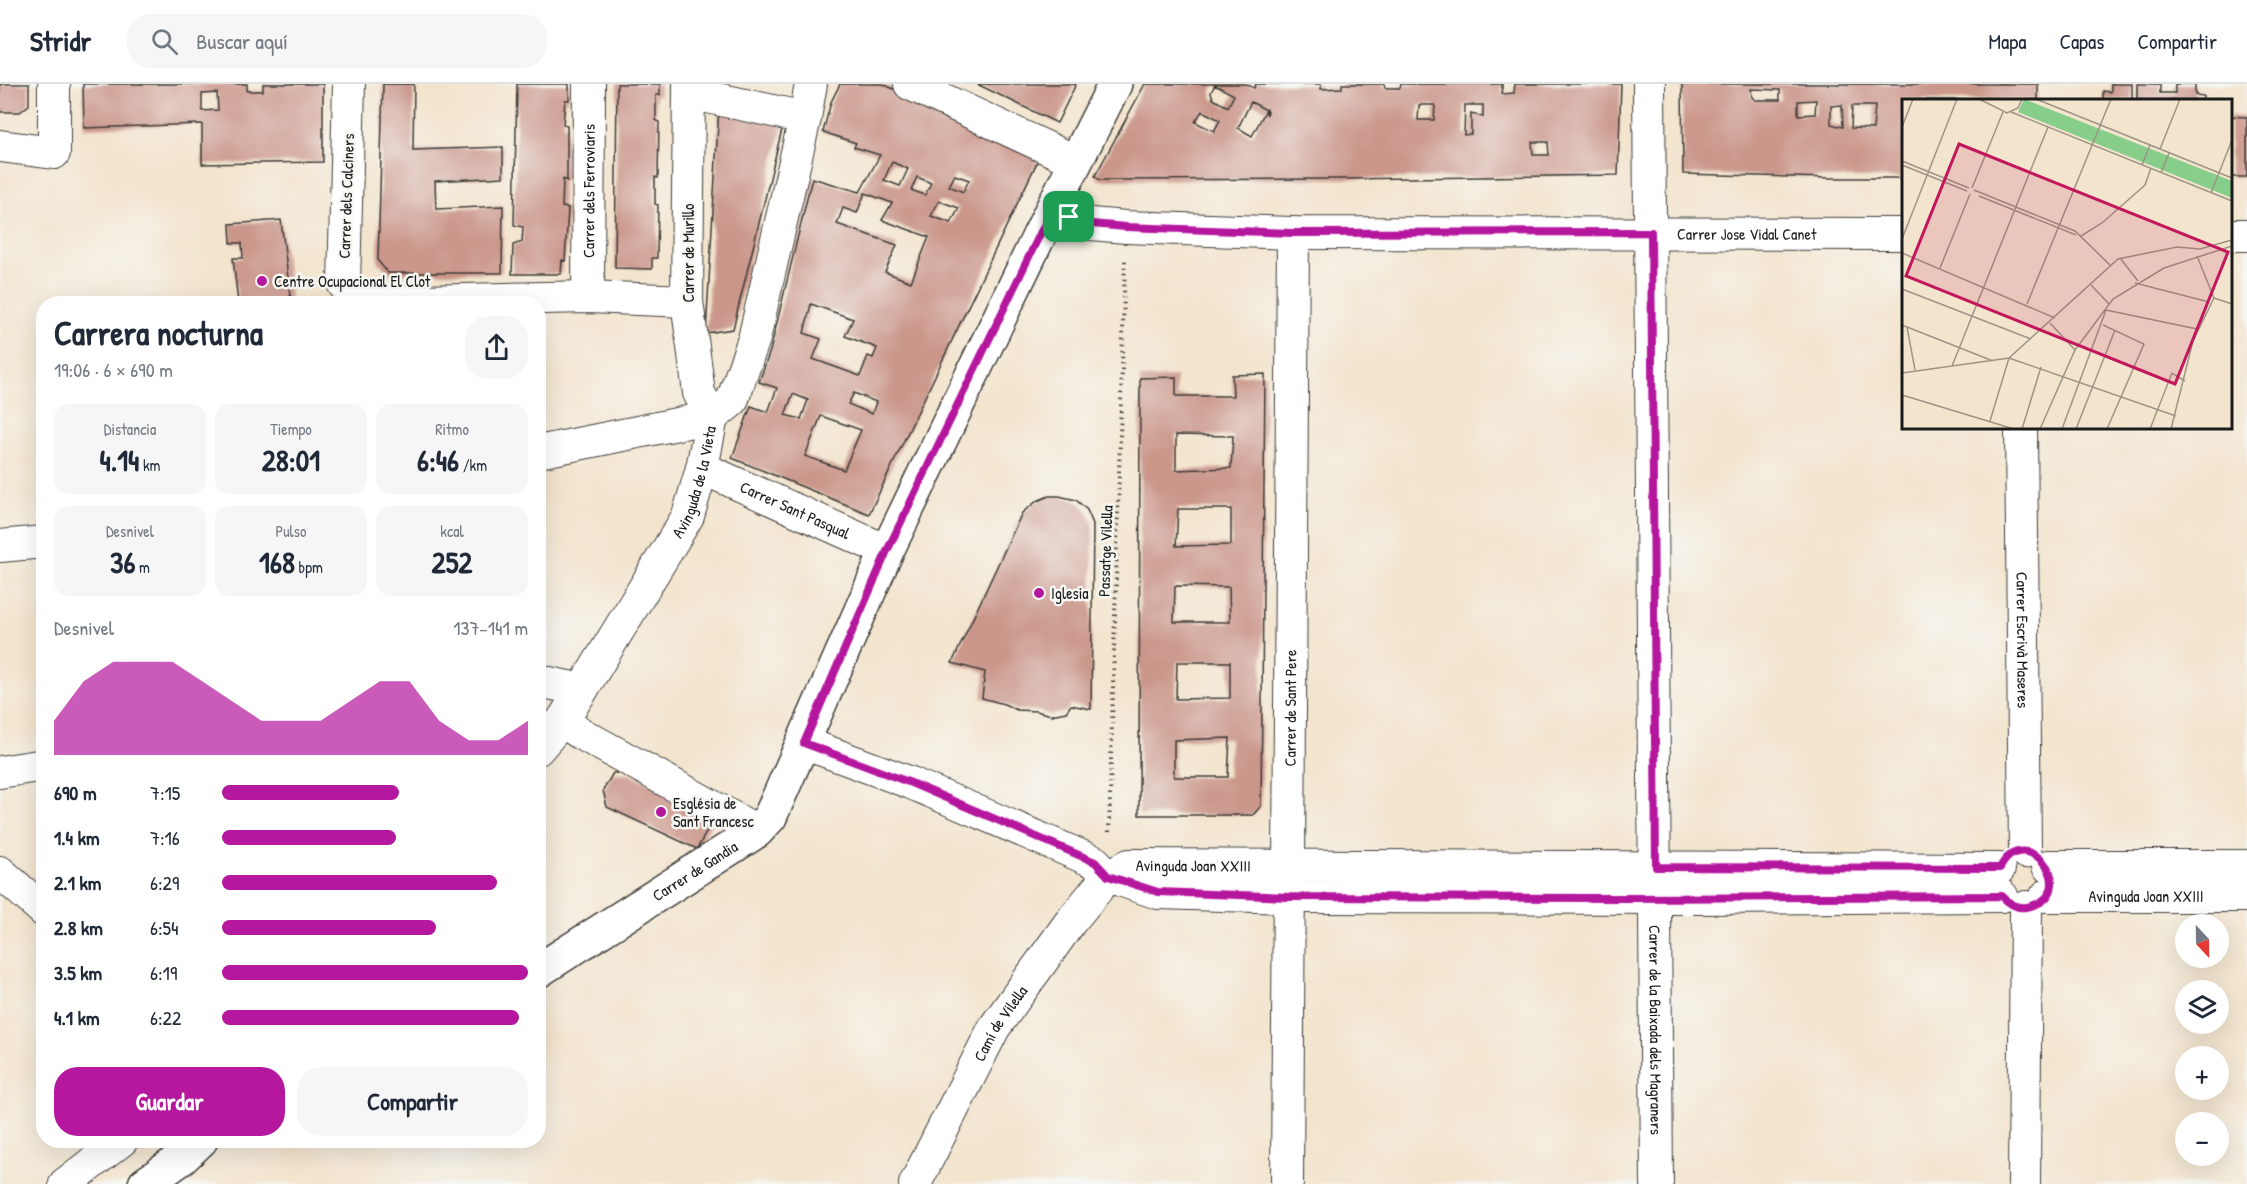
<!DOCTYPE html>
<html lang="es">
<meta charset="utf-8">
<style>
:root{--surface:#fff;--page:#f6f6f7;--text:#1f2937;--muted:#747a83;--line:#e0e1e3;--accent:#b5179e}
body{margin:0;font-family:"Patrick Hand",sans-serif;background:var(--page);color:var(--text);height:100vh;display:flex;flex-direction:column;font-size:22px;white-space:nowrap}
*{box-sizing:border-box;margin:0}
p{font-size:20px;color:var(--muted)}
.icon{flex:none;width:33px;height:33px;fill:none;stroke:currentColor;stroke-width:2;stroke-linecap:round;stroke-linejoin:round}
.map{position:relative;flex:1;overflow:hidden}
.drawer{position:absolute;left:36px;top:212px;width:510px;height:852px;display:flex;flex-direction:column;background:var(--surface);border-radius:24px;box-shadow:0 6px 24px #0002}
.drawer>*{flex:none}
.needle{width:39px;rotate:158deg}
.controls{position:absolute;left:2175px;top:830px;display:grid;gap:12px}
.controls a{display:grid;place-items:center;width:54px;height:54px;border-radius:50%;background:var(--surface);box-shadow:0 6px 24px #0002;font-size:30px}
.pin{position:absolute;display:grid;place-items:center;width:51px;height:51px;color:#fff;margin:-26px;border-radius:12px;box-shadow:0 3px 9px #0006}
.round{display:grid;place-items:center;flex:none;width:63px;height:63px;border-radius:24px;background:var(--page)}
.overview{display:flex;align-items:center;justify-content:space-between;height:102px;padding:0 18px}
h1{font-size:33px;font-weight:700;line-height:45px}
.figures{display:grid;grid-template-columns:repeat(3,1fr);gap:9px;height:102px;padding:6px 18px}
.figures div{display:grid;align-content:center;border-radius:15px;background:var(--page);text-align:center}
.figures b{font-size:30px;font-weight:700}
.figures small{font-size:16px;font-weight:400}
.figures p{font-size:16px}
.chart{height:168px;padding:12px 18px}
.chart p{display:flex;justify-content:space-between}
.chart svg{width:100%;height:108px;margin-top:6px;fill:var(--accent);opacity:.7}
.cta{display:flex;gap:12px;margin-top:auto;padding:12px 18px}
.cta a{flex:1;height:69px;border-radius:24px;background:var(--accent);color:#fff;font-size:24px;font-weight:700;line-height:69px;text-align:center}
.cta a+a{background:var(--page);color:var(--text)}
ul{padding:0 18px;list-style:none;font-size:20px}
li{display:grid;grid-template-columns:96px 72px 1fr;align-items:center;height:45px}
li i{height:15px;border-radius:8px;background:var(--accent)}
header{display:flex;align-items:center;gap:36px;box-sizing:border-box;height:84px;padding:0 30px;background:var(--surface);border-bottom:2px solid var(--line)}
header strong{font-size:28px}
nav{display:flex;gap:33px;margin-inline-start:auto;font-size:21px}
.search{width:420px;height:54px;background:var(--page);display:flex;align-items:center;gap:15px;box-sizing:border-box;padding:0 21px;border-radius:24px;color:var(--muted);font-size:22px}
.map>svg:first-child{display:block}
.building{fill:#cb978b;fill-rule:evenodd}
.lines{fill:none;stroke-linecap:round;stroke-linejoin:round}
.minor-casing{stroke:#3c3a37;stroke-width:34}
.tertiary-casing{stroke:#3c3a37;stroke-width:36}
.path{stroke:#3c3a37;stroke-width:4;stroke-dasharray:1.5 4.5;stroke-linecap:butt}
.minor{stroke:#fff;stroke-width:32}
.tertiary{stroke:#fff;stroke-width:33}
.route-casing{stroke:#fff;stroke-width:12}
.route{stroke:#b5179e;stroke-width:8}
.poi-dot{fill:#b5179e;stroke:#f6f6f2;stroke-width:2}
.labels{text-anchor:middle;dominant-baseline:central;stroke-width:5;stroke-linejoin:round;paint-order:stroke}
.street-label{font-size:16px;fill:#1c1c1c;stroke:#f6f6f2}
.poi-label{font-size:16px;fill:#1c1c1c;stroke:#f6f6f2;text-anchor:start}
.inset-road{fill:none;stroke:#9d9486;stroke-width:1.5}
.view{fill:#c2185b;fill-opacity:0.15;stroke:#c2185b;stroke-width:3}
.inset-edge{fill:none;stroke:#1c1c1c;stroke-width:3}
</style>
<header>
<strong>Stridr</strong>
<div class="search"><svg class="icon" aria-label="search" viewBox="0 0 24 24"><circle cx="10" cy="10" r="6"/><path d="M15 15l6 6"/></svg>Buscar aquí</div>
<nav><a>Mapa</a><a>Capas</a><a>Compartir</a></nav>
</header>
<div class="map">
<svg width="2247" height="1100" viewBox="0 0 2247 1100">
<rect width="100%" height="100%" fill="#f6f6f2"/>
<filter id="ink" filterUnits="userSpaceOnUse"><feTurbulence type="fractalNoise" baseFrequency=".0167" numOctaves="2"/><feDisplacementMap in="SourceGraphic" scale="12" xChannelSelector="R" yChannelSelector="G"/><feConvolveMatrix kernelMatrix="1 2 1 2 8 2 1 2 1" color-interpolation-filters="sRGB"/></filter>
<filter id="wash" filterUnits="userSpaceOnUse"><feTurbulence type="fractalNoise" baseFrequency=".008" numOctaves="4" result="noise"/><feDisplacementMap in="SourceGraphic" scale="24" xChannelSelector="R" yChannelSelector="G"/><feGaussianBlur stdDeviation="1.35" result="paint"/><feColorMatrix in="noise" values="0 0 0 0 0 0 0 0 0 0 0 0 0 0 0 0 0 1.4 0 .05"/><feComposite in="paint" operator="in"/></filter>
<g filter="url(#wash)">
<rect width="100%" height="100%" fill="#f3e4cd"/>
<g id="blocks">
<g class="building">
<path d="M0,0h29v21l-9,7h-20z"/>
<path d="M83,0h164v7h16v-7h60v78l-121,2v-40l-118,4zM217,9l1,17 -16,1v-17z"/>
<path d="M383,0h31l-1,66 90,-3v30l-68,4 1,28 67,-3 -1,67h-114l-10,-12z"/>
<path d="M517,0h52v16h-4l-2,25 4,1v55l-4,-2 -1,28 6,1 -3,53 -3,-1 -1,14h-49l1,-29 9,-3 1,-15 -9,-2z"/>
<path d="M617,0h43v11h-4v25l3,2 -1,56 -3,-1v27l3,1 -1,53h-5v11l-37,-1z"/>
<path d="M840,0h43l156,74 -170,356 -137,-56 19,-52 17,6 9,-24 -18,-6 11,-31 42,-173 48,14 20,-37 -26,-8 2,-4 -33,-11 8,-30zM892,78l16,7 -8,17 -16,-6zM955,91l14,5 -6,12 -14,-6zM917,93l14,6 -6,12 -14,-5zM865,109l27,10 -10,17 47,17 -18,45 -26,-10 12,-27 -60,-21 6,-16 14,5zM939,117l20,7 -8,15 -20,-7zM811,220l42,15 -8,17 32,12 -4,10 -5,-2 -8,20 -47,-17 8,-20 -17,-6zM854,309l22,9 -4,12 -24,-10zM793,310l15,6 -7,19 -16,-4zM821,332l40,14 -17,40 -39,-14z"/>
<path d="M977,0h99l-19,39z"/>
<path d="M1145,0h101l8,4 2,-4h65v5l21,-1v-4h42l1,4h15l1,-4h101v10l12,-1 1,-9h106l-3,91 -275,4 -243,1 -5,-4zM1215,1l19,10 -6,12 -15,-8 -2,-7zM1251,18l17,9 -1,4 -1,-5 -14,26 -14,-8zM1419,21h16l-1,15h-16zM1465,21h18v12l-12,-3v20l-7,1zM1202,27l18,9 -6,11 -19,-9zM1532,58h16l1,13h-16z"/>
<path d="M1682,0h356v16h-134v78h-73l-148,-4zM1751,5l29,1v10h-25l-3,-3zM1816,16l-1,14 -17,1v-14zM1842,21l1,22 -12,-3v-18zM1852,22h23l-2,23 -22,-1z"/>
<path d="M2111,0h21v16h-29v-9l8,1z"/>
<path d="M2137,0h23v9h15v-9h20v11l8,1v4h-66z"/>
<path d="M719,23l65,14 -51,208 -27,4z"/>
<path d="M2230,32l17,1v60h-17z"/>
<path d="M281,136l10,83h-53l-5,-45h10l-1,-15h-11l-1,-19z"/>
<path d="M1265,290l-4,432 -8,9h-114l1,-437 36,-1v19h57l-1,-21zM1176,351l57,1 -2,32 -55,2zM1178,425h53v36l-55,1zM1175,502l54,1 1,35h-56zM1177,578h53v36l-54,1zM1230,654l-2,39h-54v-37z"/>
<path d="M1049,412h10l17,4 11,10 6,14 -2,185 -20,-4 -5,7 -15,3 -15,-4 -19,-1 -13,-6 -22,-6 3,-26 -33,-9 70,-150 15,-12z"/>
<path d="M613,689h17l85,43 -18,33 -90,-42 -4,-17z"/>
</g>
</g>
</g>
<g filter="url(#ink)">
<use href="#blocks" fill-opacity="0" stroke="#3c3a37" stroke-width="1.5"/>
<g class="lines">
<g class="minor-casing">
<g id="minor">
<path d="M349,0l-5,201 9,8 23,9 212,-5 99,4"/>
<path d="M689,0l-2,217 12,92 13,24"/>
<path d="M910,0l165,77"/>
<path id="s1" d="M1649,0l8,1100"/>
<path d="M689,9l116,25"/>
<path d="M0,62l54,7v-69"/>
<path id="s2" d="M1051,127l40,13 35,3 167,6 611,1"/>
<path d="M2230,151h17"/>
<path id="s3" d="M588,213l1,-213"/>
<path id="s4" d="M2021,344l4,424"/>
<path d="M538,368l174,-35"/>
<path id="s5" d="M702,384l185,83"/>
<path d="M0,462l44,-4"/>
<path d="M538,599l6,-1 38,8"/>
<path d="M562,637l18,12 177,98"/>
<path d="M804,659l107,40 184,79 13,14"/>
<path id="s6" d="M538,665l24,-28 20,-31 106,-174 14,-48 10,-51 20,-16 22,-62 51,-221 6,-34"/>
<path d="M0,688l44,-7"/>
<path d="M2048,782h199"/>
<path d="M0,788l44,39"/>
<path d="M1108,792l50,17 131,4 401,1 312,-2"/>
<path id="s7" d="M2046,812h201"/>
<path d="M65,1100l57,-44"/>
<path id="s8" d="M915,1100l79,-156 77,-107 37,-45 21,-11 870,4"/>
<path id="s9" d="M1287,1100l6,-951"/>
<path d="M2024,1100l2,-277"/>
</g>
</g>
<g class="tertiary-casing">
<g id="tertiary">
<path id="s10" d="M538,887l219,-140 13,-14 117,-266 164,-340 64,-127"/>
<path d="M145,1100l37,-26 19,-18"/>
</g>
</g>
<path class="path" d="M1109,748l16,-574"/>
<use href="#minor" class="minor"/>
<use href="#tertiary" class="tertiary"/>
</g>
</g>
<g class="lines" filter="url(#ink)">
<g class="route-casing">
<path id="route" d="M1051,127l40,13 35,3 167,6 358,-1 5,635 344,1c25,-48 83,23 31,38 -12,4 -21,-1 -29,-10l-382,2 -331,-1 -131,-5 -50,-16 -13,-14 -184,-79 -107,-40 83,-192z"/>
</g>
<use href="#route" class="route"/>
</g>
<g class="poi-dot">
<circle cx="262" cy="197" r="6"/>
<circle cx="1039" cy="509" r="6"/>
<circle cx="661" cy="728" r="6"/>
</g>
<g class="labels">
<g class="street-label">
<text stroke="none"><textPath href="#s3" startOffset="106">Carrer dels Ferroviaris</textPath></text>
<text transform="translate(346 112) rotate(-88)">Carrer dels Calciners</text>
<text stroke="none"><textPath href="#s2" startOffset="698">Carrer Jose Vidal Canet</textPath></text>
<text transform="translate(688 169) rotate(-90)">Carrer de Murillo</text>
<text stroke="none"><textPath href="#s6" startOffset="312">Avinguda de la Vieta</textPath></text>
<text stroke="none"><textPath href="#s5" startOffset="102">Carrer Sant Pasqual</textPath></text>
<text transform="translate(1105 467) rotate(-88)">Passatge Vilella</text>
<text stroke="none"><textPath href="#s4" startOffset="212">Carrer Escrivà Maseres</textPath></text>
<text stroke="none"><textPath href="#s9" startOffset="476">Carrer de Sant Pere</textPath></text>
<text stroke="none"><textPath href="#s8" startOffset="453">Avinguda Joan XXIII</textPath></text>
<text stroke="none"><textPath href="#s10" startOffset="186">Carrer de Gandia</textPath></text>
<text stroke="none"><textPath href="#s7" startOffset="100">Avinguda Joan XXIII</textPath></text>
<text stroke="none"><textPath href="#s8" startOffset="182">Camí de Vilella</textPath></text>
<text stroke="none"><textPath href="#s1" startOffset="946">Carrer de la Baixada dels Magraners</textPath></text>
</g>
<g class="poi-label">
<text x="274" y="197">Centre Ocupacional El Clot</text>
<text x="1051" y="509">Iglesia</text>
<text x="673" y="719">Església de<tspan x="673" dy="18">Sant Francesc</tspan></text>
</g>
</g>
<g transform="translate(1902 15)">
<rect width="330" height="330" fill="#f3e4cd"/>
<path d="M122,0l208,82v17l-214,-86z" fill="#86ce89"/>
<path class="inset-road" d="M77,0l28,14 11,-5 4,-9M134,0l196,79M109,13l221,89M0,28l11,-28M258,50l20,-50M0,62l67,27M0,66l65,26M240,66l8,-20M259,74l8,-20M70,89l31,-76M72,91l101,41 36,35M309,94l21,-53M77,97l97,39M179,137l21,-13 43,-38 6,-17M0,140l55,-140M0,154l153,65M295,157l17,42M218,159l18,23M38,169l30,-74M233,184l74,19M189,186l18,19M0,190l129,50M312,199l18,6M125,205l84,-205M204,211l91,19M148,224l25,27M0,226l91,36M201,226l41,19 -37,85M5,228l8,43M107,259l167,58M50,267l96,-239M0,274l107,-15 109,-99 59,-12 23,2 32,-9M0,296l112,34M88,322l19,-63M120,330l19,-62M138,330l35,-79 38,-51 51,-31 68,-22M160,330l44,-119M174,330l39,-99M248,330l22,-56 13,8M269,330l22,-88 21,-43"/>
<path class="view" d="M57,45l269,108 -53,132 -269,-108z"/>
<rect width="330" height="330" class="inset-edge"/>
</g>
</svg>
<div class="controls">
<a><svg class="needle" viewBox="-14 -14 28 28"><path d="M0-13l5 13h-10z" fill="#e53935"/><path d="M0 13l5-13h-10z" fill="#747a83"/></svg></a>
<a><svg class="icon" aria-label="layers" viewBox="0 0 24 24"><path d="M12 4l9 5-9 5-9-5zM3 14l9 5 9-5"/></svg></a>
<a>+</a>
<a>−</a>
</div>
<div class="pin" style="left:1069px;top:133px;background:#1e9e55"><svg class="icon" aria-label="arrive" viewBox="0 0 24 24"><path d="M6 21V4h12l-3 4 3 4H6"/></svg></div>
<section class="drawer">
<div class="overview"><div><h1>Carrera nocturna</h1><p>19:06 · 6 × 690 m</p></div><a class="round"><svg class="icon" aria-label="share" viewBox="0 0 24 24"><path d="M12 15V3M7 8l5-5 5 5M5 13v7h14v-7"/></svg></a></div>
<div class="figures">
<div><p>Distancia</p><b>4.14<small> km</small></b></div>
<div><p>Tiempo</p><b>28:01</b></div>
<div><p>Ritmo</p><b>6:46<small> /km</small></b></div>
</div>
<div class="figures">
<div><p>Desnivel</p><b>36<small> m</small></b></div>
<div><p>Pulso</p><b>168<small> bpm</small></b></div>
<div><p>kcal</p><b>252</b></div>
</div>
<div class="chart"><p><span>Desnivel</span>137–141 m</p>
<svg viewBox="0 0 160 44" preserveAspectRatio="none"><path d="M0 44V30L10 14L20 6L30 6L40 6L50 14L60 22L70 30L80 30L90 30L100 22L110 14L120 14L130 30L140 38L150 38L160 30V44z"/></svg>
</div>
<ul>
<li><b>690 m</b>7:15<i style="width:58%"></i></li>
<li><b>1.4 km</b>7:16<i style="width:57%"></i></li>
<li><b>2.1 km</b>6:29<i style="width:90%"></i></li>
<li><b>2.8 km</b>6:54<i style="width:70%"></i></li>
<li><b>3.5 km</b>6:19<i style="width:100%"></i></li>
<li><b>4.1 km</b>6:22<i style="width:97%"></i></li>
</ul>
<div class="cta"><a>Guardar</a><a>Compartir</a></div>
</section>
</div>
